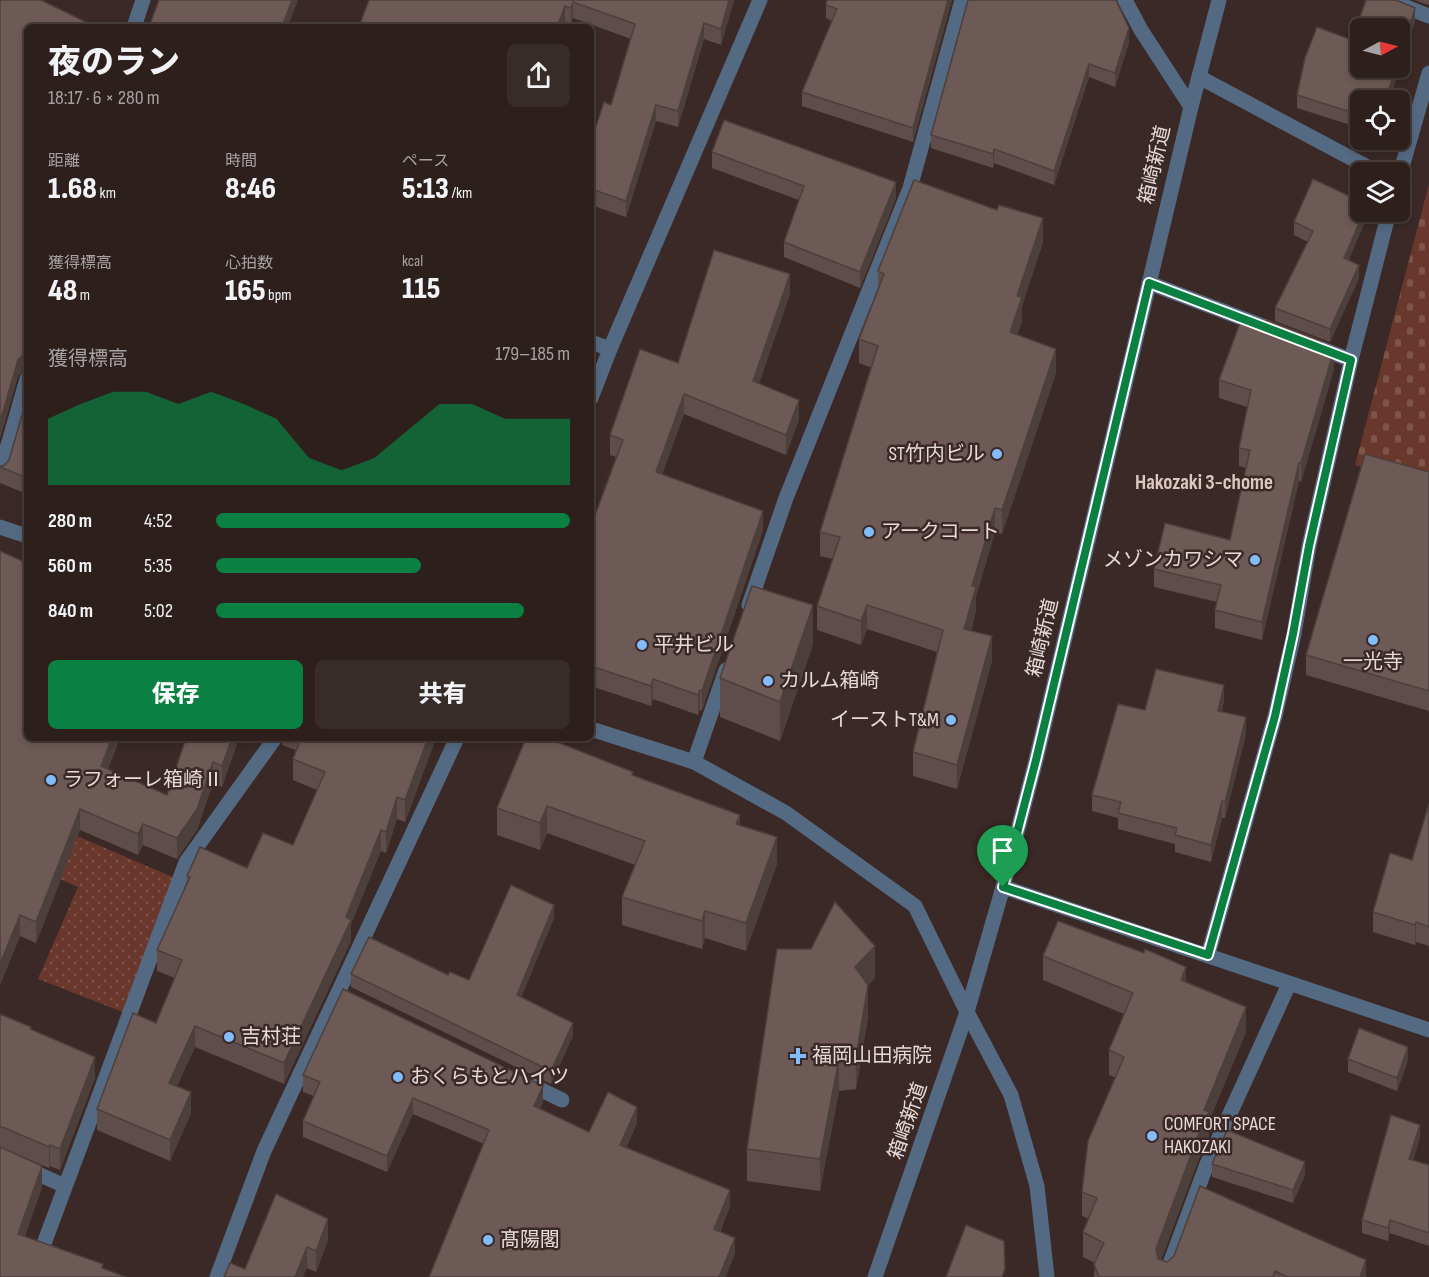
<!DOCTYPE html>
<html lang="ja">
<meta charset="utf-8">
<style>
:root{--surface:#2c1f1c;--page:#382c29;--text:#f1f3f6;--muted:#a6a2a3;--line:#483d3b;--accent:#0b8043}
body{margin:0;font-family:"Sofia Sans Condensed","Noto Sans JP",sans-serif;background:var(--page);color:var(--text);height:100vh;display:flex;flex-direction:column;font-size:22px;white-space:nowrap}
*{box-sizing:border-box;margin:0}
p{font-size:20px;color:var(--muted)}
.icon{flex:none;width:33px;height:33px;fill:none;stroke:currentColor;stroke-width:2;stroke-linecap:round;stroke-linejoin:round}
.map{position:relative;flex:1;overflow:hidden}
.drawer{position:absolute;left:24px;top:24px;width:570px;height:717px;display:flex;flex-direction:column;background:var(--surface);border-radius:9px;box-shadow:0 3px 9px #0003,0 0 0 2px var(--line)}
.drawer>*{flex:none}
.needle{width:39px;rotate:83deg}
.fabs{position:absolute;left:1350px;top:18px;display:grid;gap:12px}
.fabs a{display:grid;place-items:center;width:60px;height:60px;border-radius:9px;background:var(--surface);box-shadow:0 3px 9px #0003,0 0 0 2px var(--line);font-size:30px}
.pin{position:absolute;display:grid;place-items:center;width:51px;height:51px;color:#fff;margin:-62px -26px;border-radius:50% 50% 50% 0;rotate:-45deg;box-shadow:0 0 6px #0007}
.pin .icon{rotate:45deg}
.round{display:grid;place-items:center;flex:none;width:63px;height:63px;border-radius:9px;background:var(--page)}
.headline{display:flex;align-items:center;justify-content:space-between;height:102px;padding:0 24px}
h1{font-size:33px;font-weight:800;line-height:45px}
.figures{display:grid;grid-template-columns:repeat(3,1fr);gap:9px;height:102px;padding:6px 24px}
.figures div{display:grid;align-content:center}
.figures b{font-size:30px;font-weight:800}
.figures small{font-size:16px;font-weight:400}
.figures p{font-size:16px}
.chart{height:168px;padding:12px 24px}
.chart p{display:flex;justify-content:space-between}
.chart svg{width:100%;height:108px;margin-top:6px;fill:var(--accent);opacity:.7}
.button{display:flex;gap:12px;margin-top:auto;padding:12px 24px}
.button a{flex:1;height:69px;border-radius:9px;background:var(--accent);color:#fff;font-size:24px;font-weight:800;line-height:69px;text-align:center}
.button a+a{background:var(--page);color:var(--text)}
ul{padding:0 24px;list-style:none;font-size:20px}
li{display:grid;grid-template-columns:96px 72px 1fr;align-items:center;height:45px}
li i{height:15px;border-radius:8px;background:var(--accent)}
.map>svg:first-child{display:block}
.grass{fill:url(#grass-dots)}
.cemetery{fill:url(#cemetery-stones)}
.lines{fill:none;stroke-linecap:round;stroke-linejoin:round}
.minor{stroke:#546a82;stroke-width:15}
.wall{fill:#5e4d4a}
.shaded-wall{fill:#4c3f3c}
.building{fill:#6d5a56;stroke:#4c3f3c;stroke-width:1.5}
.route-casing{stroke:#fff;stroke-width:12}
.route{stroke:#0b8043;stroke-width:8}
.poi-dot{fill:#83bcfb;stroke:#3a2926;stroke-width:2}
.labels{text-anchor:middle;dominant-baseline:central;stroke-width:5;stroke-linejoin:round;paint-order:stroke}
.street-label{font-size:20px;fill:#e6dad8;stroke:#3a2926}
.poi-label{font-size:20px;fill:#e6dad8;stroke:#3a2926;text-anchor:start}
.neighbourhood-label{font-size:21px;font-weight:bold;fill:#ddc7c2;stroke:#3a2926}
</style>
<div class="map">
<svg width="1429" height="1277" viewBox="0 0 1429 1277">
<defs>
<pattern id="grass-dots" width="8" height="8" patternUnits="userSpaceOnUse" patternTransform="scale(1.5)"><rect width="8" height="8" fill="#69372c"/><path d="M2 2h.1M6 6h.1" fill="none" stroke="#7e534a" stroke-width="1.8" stroke-linecap="round"/></pattern>
<pattern id="cemetery-stones" width="16" height="16" patternUnits="userSpaceOnUse" patternTransform="scale(1.5)"><rect width="16" height="16" fill="#69372c"/><path d="M2 7V4a2 2 0 0 1 4 0v3zM10 15v-3a2 2 0 0 1 4 0v3z" fill="#7e534a"/></pattern>
</defs>
<rect width="100%" height="100%" fill="#3a2926"/>
<path class="grass" d="M0,803l175,75 -50,135 -87,-34 40,-92 -78,-34z"/>
<path class="cemetery" d="M1429,184v302l-74,-21z"/>
<g class="lines">
<g class="minor">
<path d="M1125,0l16,30 50,77"/>
<path d="M1388,0l41,16"/>
<path d="M134,27l9,-27"/>
<path d="M1199,77l178,95"/>
<path d="M1400,174l29,-101"/>
<path d="M1149,283l132,50"/>
<path d="M591,342l19,7"/>
<path d="M1314,346l37,14"/>
<path d="M591,398l19,-49 150,-349"/>
<path d="M0,473l27,-94"/>
<path d="M0,527l27,9"/>
<path d="M749,605l37,-107 124,-310 52,-188"/>
<path d="M591,729l103,33 92,51 129,93 52,106 44,83 26,91 10,91"/>
<path d="M694,762l32,-92"/>
<path d="M1003,887l426,143"/>
<path d="M1208,955l67,-239 19,-82 15,-88 42,-186 38,-148"/>
<path d="M525,1082l37,18"/>
<path d="M0,1157l65,29"/>
<path d="M54,1254l-12,-5 144,-387 89,-124"/>
<path d="M217,1277l47,-126 193,-413"/>
<path d="M875,1277l92,-265 36,-125 33,-127 155,-653 28,-107"/>
<path d="M1165,1277l42,-113 82,-180"/>
</g>
</g>
<g class="wall">
<path d="M0,0l27,27v343h-3l-6,6 -18,62z"/>
<path d="M369,0h365l-13,45 -17,-6 -26,88 -22,-6 -30,96 -35,-12v-64l20,-36 20,-66 -58,-21 -2,6 -6,-2 -2,5h-204z"/>
<path d="M952,0l-39,142 -111,-36v-14l30,-71 -6,-3v-13z"/>
<path d="M1415,0h14v5l-7,-2z"/>
<path d="M1415,21l-26,79h-29v28l-63,-20v-13l55,-55z"/>
<path d="M1129,42l-14,45 -26,-10 -35,108 -60,-22 -1,5 -62,-20v-13z"/>
<path d="M712,152l184,46 -36,90 -76,-31v-15l15,-42 -87,-32z"/>
<path d="M1364,212h3v5l-19,44 11,17 -29,64 -55,-21v-13l33,-66 -14,-7v-13z"/>
<path d="M1043,242l-21,64v15l-5,14 39,38 -54,161 -7,-2 -19,64v15l-5,20 21,30 -35,128 -44,-13v-24l24,-100 -70,-23 -6,16 -44,-15v-24l16,-47 -13,-3v-24l52,-164 -13,-5v-24l19,-49v-19z"/>
<path d="M790,294l-31,89 40,36 -13,36 -102,-41 -22,60 101,56 -61,180h-2l-2,5 -45,-16 -2,7 -60,-20v-160l25,-69 -6,-2v-20l68,-72z"/>
<path d="M1322,347l12,22 -33,113 -2,-1 -37,159 -47,-12v-18l2,-8 -63,-15v-18l76,-29 16,-72 -7,-2v-18l8,-41 -28,-9v-18z"/>
<path d="M27,398v96l-27,-11v-17h3l6,-6z"/>
<path d="M1429,472v239l-123,-36v-20z"/>
<path d="M0,551l27,187h93l-12,31 59,26 18,-53v-4h54l-17,49 -9,-4 -16,47 -20,29 -34,-14 -5,10 -58,-25 -44,113 -16,-7 -20,49z"/>
<path d="M813,644l-33,97 -60,-24v-39z"/>
<path d="M1224,701l-2,10 24,23 -21,84h-3l-11,44 -36,-10v-8l-57,-15v-11l-26,-7v-16l53,-85z"/>
<path d="M282,738h154l-31,84 -8,-3 -11,34 -5,-2 -30,73v17l-67,143 -89,-37 -18,39 14,27 -21,48 -73,-31v-21l59,-86 19,-45 -18,-7v-21l30,-66v-8l60,-8 46,-23 24,-55 -24,-10v-21l3,-9 -14,-5z"/>
<path d="M633,775l107,50 37,39 -31,87 -41,-13 -3,11 -80,-24v-28l13,-32 -88,-32 -7,17 -43,-15v-27z"/>
<path d="M1429,804v142l-13,-4 -1,3 -42,-13v-20l39,-52z"/>
<path d="M554,918l-33,79 52,39 -22,48 -200,-97v-13l118,6z"/>
<path d="M777,949l98,29 -7,7v32l-12,72 -17,2 -19,100 -73,-10v-32z"/>
<path d="M1043,956l143,26 60,50 -37,89v15l-11,25 -37,99 6,2 199,15h-272l1,-14 -12,-6v-25l6,-13 -7,-3v-24l34,-114 -7,-3v-25l15,-36 -81,-34z"/>
<path d="M0,1014l31,16 64,48 -35,92 -10,-4 -1,2 -46,-20 39,39 -17,49 78,33 -103,8z"/>
<path d="M1348,1059l60,1 -11,31 -49,-19z"/>
<path d="M303,1075l240,27 -3,7 49,23 48,-9 -11,25 104,58 -10,26 15,22 -251,-110 -71,-30 -26,58 -84,-35v-16l11,-25 -11,-4z"/>
<path d="M1420,1138l-7,22 16,5v81l-39,-13 -2,8 -26,-8v-13z"/>
<path d="M1212,1164l93,11 -12,28 -81,-26z"/>
<path d="M328,1240l-12,32 -9,-4 -62,1z"/>
</g>
<g class="shaded-wall">
<path d="M292,0h6l-10,27h-6z"/>
<path d="M729,0h5l-13,45v-16z"/>
<path d="M948,0h4l-39,142v-14z"/>
<path d="M573,2v16l-2,6v-16z"/>
<path d="M565,6v16l-2,5h-6z"/>
<path d="M1415,8v13l-26,79h-4l11,-32h4v-12z"/>
<path d="M704,23v16l-26,88v-16z"/>
<path d="M1129,28v14l-14,45v-14z"/>
<path d="M1089,64v13l-35,108v-14z"/>
<path d="M656,105v16l-30,96v-16z"/>
<path d="M994,149v14l-1,5v-14z"/>
<path d="M896,182v16l-36,90v-16z"/>
<path d="M1364,212h3v5l-23,54v-13z"/>
<path d="M1043,218v24l-21,64v15l-12,35v-24l7,-36z"/>
<path d="M1359,265v13l-29,64v-13z"/>
<path d="M790,274v20l-37,107v-20z"/>
<path d="M1056,349v24l-54,161v-24z"/>
<path d="M1334,350v19l-33,113v-19z"/>
<path d="M24,354v16l-6,6 -18,62v-16l18,-62z"/>
<path d="M684,394v20l-28,78v-20z"/>
<path d="M799,400v19l-13,36v-20z"/>
<path d="M1299,463v18l-37,159v-18z"/>
<path d="M995,508v24l-19,64v15l-12,42v-24l8,-43z"/>
<path d="M763,511v19l-61,180v-19z"/>
<path d="M813,605v39l-33,97v-39z"/>
<path d="M867,605v24l-6,16v-24z"/>
<path d="M992,636v25l-35,128v-24z"/>
<path d="M653,679v20l-2,7v-20z"/>
<path d="M1224,685v16l-6,26v-16z"/>
<path d="M700,690v20l-2,5v-20z"/>
<path d="M1246,717v17l-21,84v-16z"/>
<path d="M112,738h8l-19,49v-21z"/>
<path d="M232,738h7l-17,49v-21z"/>
<path d="M428,738h8l-31,84v-22z"/>
<path d="M213,762v21l-16,47 -20,29v-21z"/>
<path d="M397,797v22l-11,34v-21z"/>
<path d="M1222,801v17l-11,44v-17z"/>
<path d="M547,806v27l-7,17v-27z"/>
<path d="M80,809v21l-44,113v-21z"/>
<path d="M740,815v27l-4,-18z"/>
<path d="M143,824v21l-5,10v-21z"/>
<path d="M381,830v21l-30,73v17l-67,143v-21z"/>
<path d="M777,837v27l-31,87v-28z"/>
<path d="M554,905v13l-37,90v-13z"/>
<path d="M705,911v27l-3,11v-28z"/>
<path d="M20,915v21l-20,49v-21z"/>
<path d="M1416,922v20l-1,3v-20z"/>
<path d="M875,946v32l-7,7v32l-12,72 -1,-122z"/>
<path d="M1186,967v25l-5,-12z"/>
<path d="M1246,1007v25l-37,89v15l-11,25 -42,113v-25l48,-139z"/>
<path d="M573,1023v13l-22,48v-13z"/>
<path d="M195,1026v21l-26,57v-21z"/>
<path d="M1408,1047v13l-11,31v-13z"/>
<path d="M95,1057v21l-35,92v-21z"/>
<path d="M839,1059v32l-19,100v-32z"/>
<path d="M543,1086v16l-9,20v-16z"/>
<path d="M191,1092v21l-21,48v-21z"/>
<path d="M413,1098v16l-26,58v-16z"/>
<path d="M637,1107v16l-17,39v-17z"/>
<path d="M1420,1125v13l-11,34v-13z"/>
<path d="M50,1145v21l-1,2v-21z"/>
<path d="M1305,1162v13l-12,28v-13z"/>
<path d="M42,1166v21l-24,68v-21z"/>
<path d="M730,1190v16l-16,39v-16z"/>
<path d="M328,1219v21l-12,32v-21z"/>
<path d="M1390,1220v13l-2,8v-13z"/>
<path d="M735,1238v16l-9,23h-7z"/>
<path d="M307,1247v21l-4,9h-8z"/>
<path d="M1366,1260v17h-6z"/>
</g>
<g class="building">
<path d="M0,0h41l55,27h-69v327h-3l-6,6 -18,62z"/>
<path d="M159,0h133l-10,27h-133z"/>
<path d="M369,0h360l-8,29 -17,-6 -26,88 -22,-6 -30,96 -35,-12v-48l13,-39 7,3 24,-81 -62,-22 -2,6 -6,-2 -8,21h-198z"/>
<path d="M827,0h121l-35,128 -111,-36 35,-83 -11,-4z"/>
<path d="M968,0h148l13,28 -14,45 -26,-9 -35,107 -60,-22 -1,5 -62,-19z"/>
<path d="M1366,0h30l19,8 -15,48v-28h-40v40h36l-11,32h-25v15l-63,-20 8,-37 12,-31 35,13z"/>
<path d="M724,120l172,62 -36,90 -76,-30 20,-56 -92,-34z"/>
<path d="M1313,179l47,22v11h4l-20,46 15,7 -29,64 -55,-21 38,-77 -19,-9z"/>
<path d="M914,180l83,30 2,-5 44,13 -26,78 5,1 -12,35 46,17 -54,161 -7,-2 -23,78 4,1 -12,42 28,7 -35,129 -44,-13 30,-122 -76,-25 -6,16 -44,-15 23,-69 -20,-5 58,-186 -19,-7 25,-65 -6,-3z"/>
<path d="M714,250l76,24 -37,107 46,19 -13,35 -102,-41 -28,78 107,39 -61,180 -2,-1 -2,5 -45,-16 -2,7 -60,-20v-140l32,-86 -13,-5 30,-86 38,14z"/>
<path d="M1241,320l22,7 4,-7 55,21 -2,5 14,4 -33,113h-2l-37,159 -47,-12 6,-25 -67,-16 11,-46 65,17 20,-90 -11,-2 12,-58 -32,-10z"/>
<path d="M27,398v80l-27,-11v-1h3l6,-6z"/>
<path d="M1365,454l64,18v219l-123,-36z"/>
<path d="M0,551l27,12v175h85l-11,28 66,29 19,-57h46l-10,28 -9,-4 -16,47 -20,29 -34,-14 -5,10 -58,-25 -44,113 -16,-7 -20,49z"/>
<path d="M752,586l61,19 -33,97 -60,-24z"/>
<path d="M1156,669l68,16 -6,26 28,6 -21,85 -3,-1 -11,44 -36,-10 2,-7 -59,-15 3,-11 -29,-7 26,-91 27,6z"/>
<path d="M301,738h127l-23,62 -8,-3 -11,35 -5,-2 -35,87 5,3 -67,143 -89,-37 -26,57 22,9 -21,48 -73,-31 36,-96 23,10 26,-63 -25,-10 33,-73 -3,-1 13,-29 47,21 16,-35 30,12 32,-73 -32,-13z"/>
<path d="M526,738h21l86,34 -1,3 108,40 -4,9 41,13 -31,86 -41,-12 -3,10 -80,-24 23,-56 -98,-35 -7,17 -43,-15z"/>
<path d="M1429,804v123l-13,-5 -1,3 -42,-13 17,-59 22,7z"/>
<path d="M511,885l43,20 -37,90 56,28 -22,48 -200,-97 18,-37 79,38 2,-3 19,8z"/>
<path d="M835,902l40,44 -20,21 13,18 -12,72 -17,2 -19,100 -73,-10 30,-200h34z"/>
<path d="M1058,921l86,32 1,-4 41,18 -5,13 65,27 -42,103 5,2 -11,24 -42,113 2,10 9,3 7,-6 26,-70 166,74 -6,17h-72l-13,-6 -2,6h-174l-5,-13 10,-21 -21,-11 14,-34 -15,-6 6,-51 36,-84 -15,-7 24,-57 -90,-37z"/>
<path d="M343,989l200,97 -9,20 55,26 19,-40 29,15 -17,38 110,45 -16,39 21,9 -16,39h-290l60,-147 -76,-32 -26,58 -84,-35 17,-39 -17,-7z"/>
<path d="M0,1014l31,13 -1,2 65,28 -35,92 -10,-4 -1,2 -46,-20h-3z"/>
<path d="M1359,1028l49,19 -11,31 -49,-19z"/>
<path d="M1391,1115l29,10 -11,34 20,6v68l-39,-13 -2,8 -26,-8z"/>
<path d="M1227,1130l78,32 -12,28 -81,-26z"/>
<path d="M0,1147l42,19 -24,68 85,30 -1,4 24,9h-126z"/>
<path d="M276,1194l52,25 -12,32 -9,-4 -12,30h-71l6,-14 15,6z"/>
<path d="M966,1225l38,16 1,28 -3,8h-56z"/>
</g>
<g class="lines">
<g class="route-casing">
<path id="route" d="M1149,283l202,77 -42,186 -16,88 -18,82 -67,239 -205,-68 33,-127z"/>
</g>
<use href="#route" class="route"/>
</g>
<g class="poi-dot">
<circle cx="997" cy="454" r="6"/>
<circle cx="869" cy="532" r="6"/>
<circle cx="1255" cy="560" r="6"/>
<circle cx="1373" cy="640" r="6"/>
<circle cx="642" cy="645" r="6"/>
<circle cx="768" cy="681" r="6"/>
<circle cx="951" cy="720" r="6"/>
<circle cx="51" cy="780" r="6"/>
<circle cx="229" cy="1037" r="6"/>
<path d="M795 1047h6v6h6v6h-6v6h-6v-6h-6v-6h6z"/>
<circle cx="398" cy="1077" r="6"/>
<circle cx="1152" cy="1136" r="6"/>
<circle cx="488" cy="1240" r="6"/>
</g>
<g class="labels">
<g class="street-label">
<text transform="translate(1155 165) rotate(-77)">箱崎新道</text>
<text transform="translate(1043 638) rotate(-77)">箱崎新道</text>
<text transform="translate(908 1121) rotate(-71)">箱崎新道</text>
</g>
<g class="poi-label">
<text x="985" y="454" text-anchor="end">ST竹内ビル</text>
<text x="881" y="532">アークコート</text>
<text x="1243" y="560" text-anchor="end">メゾンカワシマ</text>
<text x="654" y="645">平井ビル</text>
<text x="1373" y="662" text-anchor="middle">一光寺</text>
<text x="780" y="681">カルム箱崎</text>
<text x="939" y="720" text-anchor="end">イーストT&amp;M</text>
<text x="63" y="780">ラフォーレ箱崎Ⅱ</text>
<text x="241" y="1037">吉村荘</text>
<text x="812" y="1056">福岡山田病院</text>
<text x="410" y="1077">おくらもとハイツ</text>
<text x="1164" y="1124">COMFORT SPACE<tspan x="1164" dy="23">HAKOZAKI</tspan></text>
<text x="500" y="1240">髙陽閣</text>
</g>
<g class="neighbourhood-label">
<text x="1204" y="482">Hakozaki 3-chome</text>
</g>
</g>
</svg>
<div class="fabs">
<a><svg class="needle" viewBox="-14 -14 28 28"><path d="M0-13l5 13h-10z" fill="#e53935"/><path d="M0 13l5-13h-10z" fill="#a6a2a3"/></svg></a>
<a><svg class="icon" aria-label="locate" viewBox="0 0 24 24"><circle cx="12" cy="12" r="6"/><path d="M12 2v4M12 18v4M2 12h4M18 12h4"/></svg></a>
<a><svg class="icon" aria-label="layers" viewBox="0 0 24 24"><path d="M12 4l9 5-9 5-9-5zM3 14l9 5 9-5"/></svg></a>
</div>
<div class="pin" style="left:1003px;top:887px;background:#1e9e55"><svg class="icon" aria-label="arrive" viewBox="0 0 24 24"><path d="M6 21V4h12l-3 4 3 4H6"/></svg></div>
<section class="drawer">
<div class="headline"><div><h1>夜のラン</h1><p>18:17 · 6 × 280 m</p></div><a class="round"><svg class="icon" aria-label="share" viewBox="0 0 24 24"><path d="M12 15V3M7 8l5-5 5 5M5 13v7h14v-7"/></svg></a></div>
<div class="figures">
<div><p>距離</p><b>1.68<small> km</small></b></div>
<div><p>時間</p><b>8:46</b></div>
<div><p>ペース</p><b>5:13<small> /km</small></b></div>
</div>
<div class="figures">
<div><p>獲得標高</p><b>48<small> m</small></b></div>
<div><p>心拍数</p><b>165<small> bpm</small></b></div>
<div><p>kcal</p><b>115</b></div>
</div>
<div class="chart"><p><span>獲得標高</span>179–185 m</p>
<svg viewBox="0 0 160 44" preserveAspectRatio="none"><path d="M0 44V17L10 11L20 6L30 6L40 11L50 6L60 11L70 17L80 33L90 38L100 33L110 22L120 11L130 11L140 17L150 17L160 17V44z"/></svg>
</div>
<ul>
<li><b>280 m</b>4:52<i style="width:100%"></i></li>
<li><b>560 m</b>5:35<i style="width:58%"></i></li>
<li><b>840 m</b>5:02<i style="width:87%"></i></li>
</ul>
<div class="button"><a>保存</a><a>共有</a></div>
</section>
</div>
